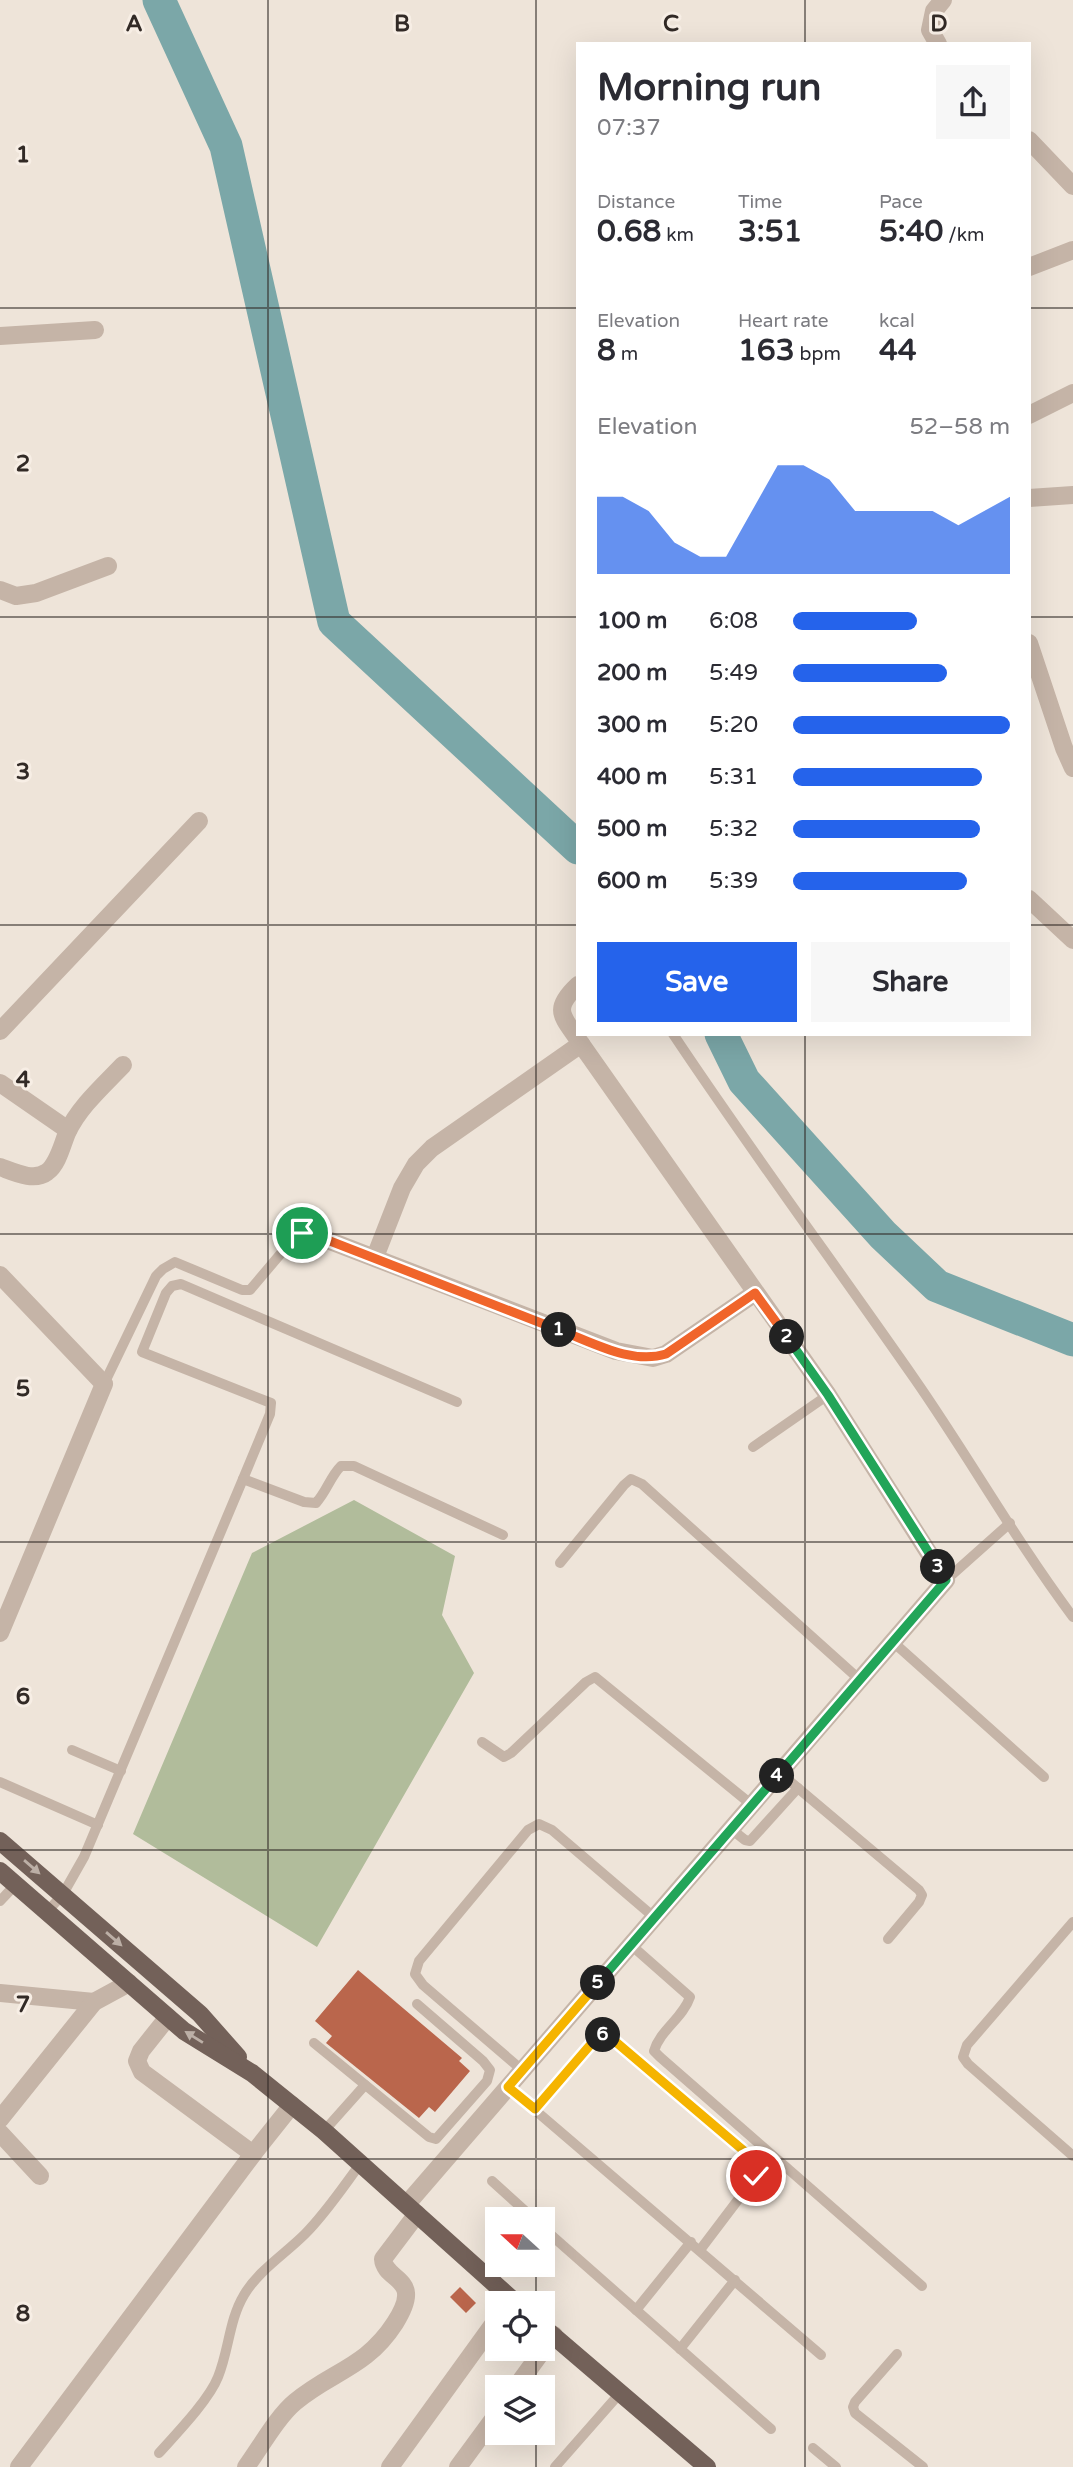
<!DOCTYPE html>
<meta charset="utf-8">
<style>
:root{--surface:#fff;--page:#f7f7f7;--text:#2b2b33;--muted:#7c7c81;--accent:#2563eb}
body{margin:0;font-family:"Varela Round",sans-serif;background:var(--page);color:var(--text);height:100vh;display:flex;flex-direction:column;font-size:26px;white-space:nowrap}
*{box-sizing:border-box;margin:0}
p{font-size:23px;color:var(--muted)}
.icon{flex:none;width:38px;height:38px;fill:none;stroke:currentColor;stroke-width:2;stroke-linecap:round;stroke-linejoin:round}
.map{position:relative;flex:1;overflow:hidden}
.side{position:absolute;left:576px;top:42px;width:455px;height:994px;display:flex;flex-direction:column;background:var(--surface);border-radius:0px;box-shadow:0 7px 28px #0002}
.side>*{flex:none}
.needle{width:46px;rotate:291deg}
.tools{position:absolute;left:485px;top:2207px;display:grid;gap:14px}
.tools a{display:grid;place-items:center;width:70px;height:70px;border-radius:0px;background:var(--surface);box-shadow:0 7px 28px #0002;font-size:35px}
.pin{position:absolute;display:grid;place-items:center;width:60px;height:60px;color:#fff;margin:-30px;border:4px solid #fff;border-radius:50%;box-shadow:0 2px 7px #0007}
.km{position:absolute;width:35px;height:35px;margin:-18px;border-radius:50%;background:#222;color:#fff;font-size:19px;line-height:35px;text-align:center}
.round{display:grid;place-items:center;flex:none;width:74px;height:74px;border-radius:0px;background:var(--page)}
.headline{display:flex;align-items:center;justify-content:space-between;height:119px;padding:0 21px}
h1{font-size:38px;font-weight:800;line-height:52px}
.stats{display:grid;grid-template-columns:repeat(3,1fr);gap:10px;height:119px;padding:7px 21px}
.stats div{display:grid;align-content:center}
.stats b{font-size:30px;font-weight:800}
.stats small{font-size:19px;font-weight:400}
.stats p{font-size:19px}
.chart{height:196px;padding:14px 21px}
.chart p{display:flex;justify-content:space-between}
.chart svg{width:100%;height:126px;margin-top:7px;fill:var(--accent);opacity:.7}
.action{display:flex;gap:14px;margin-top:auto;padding:14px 21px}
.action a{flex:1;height:80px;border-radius:0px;background:var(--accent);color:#fff;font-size:28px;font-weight:800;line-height:80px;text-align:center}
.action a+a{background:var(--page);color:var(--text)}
ul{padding:0 21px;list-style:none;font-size:23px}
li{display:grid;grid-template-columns:112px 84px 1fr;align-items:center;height:52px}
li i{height:18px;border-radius:9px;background:var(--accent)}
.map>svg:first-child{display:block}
.green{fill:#b1bc9b}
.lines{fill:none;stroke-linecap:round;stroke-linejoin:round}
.river{stroke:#7ba7a8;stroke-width:33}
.building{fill:#ba664c}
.service{stroke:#c5b4a7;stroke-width:10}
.minor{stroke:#c5b4a7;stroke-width:18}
.primary{stroke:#736159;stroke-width:18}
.oneway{fill:#bcafa6}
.split-1-casing{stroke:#fff;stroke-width:14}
.split-2-casing{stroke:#fff;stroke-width:14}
.split-3-casing{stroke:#fff;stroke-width:14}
.split-4-casing{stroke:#fff;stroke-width:14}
.split-5-casing{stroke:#fff;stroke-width:14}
.split-6-casing{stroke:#fff;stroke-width:14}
.split-7-casing{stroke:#fff;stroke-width:14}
.split-1{stroke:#f0652b;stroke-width:9}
.split-2{stroke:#f0652b;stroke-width:9}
.split-3{stroke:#22a559;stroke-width:9}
.split-4{stroke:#22a559;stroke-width:9}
.split-5{stroke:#22a559;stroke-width:9}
.split-6{stroke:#f5b400;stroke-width:9}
.split-7{stroke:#f5b400;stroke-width:9}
.grid{fill:none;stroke:#322a26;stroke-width:2;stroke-opacity:0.55}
.grid-label{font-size:23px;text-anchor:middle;font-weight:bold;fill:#322a26;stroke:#f7eee5;stroke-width:6;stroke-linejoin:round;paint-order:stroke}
</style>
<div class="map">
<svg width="1073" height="2467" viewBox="0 0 1073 2467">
<rect width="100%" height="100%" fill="#eee4d9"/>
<path class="green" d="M354,1500l101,56 -13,59 32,58 -157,274 -184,-113 119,-281z"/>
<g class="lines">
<g class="river">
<path d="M159,0l67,146 108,476 244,226"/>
<path d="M721,1034l23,47 139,154 54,51 136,54"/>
</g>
</g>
<g class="building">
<path d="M358,1970l104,88 -3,3 11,10 -35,41 -6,-5 -10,11 -93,-75 6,-7 -17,-15z"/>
<path d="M460,2287l16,16 -10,10 -16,-16z"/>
</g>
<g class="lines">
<g class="service">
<path d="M673,1034c78,117 161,229 241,344 55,79 102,163 159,239"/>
<path d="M104,1384l52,-108 7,-7 12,-7 67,28h8l44,-52 8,-5 10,1"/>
<path d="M753,1447l75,-52"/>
<path d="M243,1479l27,-65 1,-11 -129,-51 24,-59 6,-7 9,-2 276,118"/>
<path d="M560,1563l64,-78 7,-6 11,5 218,196"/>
<path d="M946,1580l64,-57"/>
<path d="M893,1642l151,135"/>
<path d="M482,1742l22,15 7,-4 75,-71 9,-5 157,128"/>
<path d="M72,1750l49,21"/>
<path d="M780,1773l139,117 3,5 -3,7 -31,37"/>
<path d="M0,1782l98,43"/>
<path d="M731,1829l14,11 5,1 48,-53"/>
<path d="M0,1901l16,-17"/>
<path d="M47,1912l16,-18 21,-37 159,-378 61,23 12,1c11,-12 14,-26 25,-37h13l149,69"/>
<path d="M1073,1922l-106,123 -4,12 5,7 105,92"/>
<path d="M631,1945l59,52c-7,21 -30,33 -36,54l6,6 262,229"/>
<path d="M314,2043l115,94 7,2 51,-58 3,-11 -7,-9 -66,-57"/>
<path d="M522,2070l-99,-85 -8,-11 4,-13 109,-131 11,-6 13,6 103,88"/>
<path d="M508,2087l313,268"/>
<path d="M535,2109l63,-73 6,-1 6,2 147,125 3,6 -4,8 -56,74"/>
<path d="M324,2131l41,-46"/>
<path d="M492,2181l42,38"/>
<path d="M542,2227l229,202"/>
<path d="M636,2310l55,-68"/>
<path d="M680,2349l55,-69"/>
<path d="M897,2354l-42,48 -2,5 2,6 68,54"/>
<path d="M813,2448l23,19"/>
<path d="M159,2453c17,-19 50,-53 59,-76 11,-27 11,-57 26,-82 14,-24 41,-41 61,-61 21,-21 38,-47 56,-71"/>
<path d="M555,2467l66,-75"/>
</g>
<g class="minor">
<path d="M938,44l-8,-14 4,-19 9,-11"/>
<path d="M1029,140l44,46"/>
<path d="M1029,267l44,-17"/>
<path d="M0,336l95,-6"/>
<path d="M1029,415l44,-22"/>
<path d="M1029,498l44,-3"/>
<path d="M0,590l16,6 20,-3 72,-27"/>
<path d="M1029,643l35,105 9,20"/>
<path d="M1029,899l44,41"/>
<path d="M0,1031l199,-210"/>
<path d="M0,1083l68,47"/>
<path d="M0,1167c14,5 34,15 47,5 11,-8 15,-27 20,-39 12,-26 36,-47 56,-68"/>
<path d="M312,1234l304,117 37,7 13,-4 89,-61"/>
<path d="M375,1257l27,-69 14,-24 16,-16 149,-104"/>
<path d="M0,1275l104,109 -104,249"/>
<path d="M0,1993l94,9"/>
<path d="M168,2017l-27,34 -4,10 5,11 111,82"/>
<path d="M0,2119l94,-117 35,-19"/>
<path d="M0,2133l40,43"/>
<path d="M407,2204l539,-624 -118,-185 -247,-351c-17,-27 -31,-33 -3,-59"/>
<path d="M516,2387l38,-52"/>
<path d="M19,2467l234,-313 39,-49"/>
<path d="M246,2467c14,-19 31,-50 49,-65 37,-31 71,-34 100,-79 5,-8 12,-21 11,-30 -1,-15 -22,-18 -23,-34l34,-45"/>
<path d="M390,2467l107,-148"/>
<path d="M458,2467l39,-53"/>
</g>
<g class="primary">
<path d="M0,1841l200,173 38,43"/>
<path d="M0,1871l184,160 68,42 72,58 192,172"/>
<path d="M542,2326l165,141"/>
</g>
</g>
<defs><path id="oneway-solid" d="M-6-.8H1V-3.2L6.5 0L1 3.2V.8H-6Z" transform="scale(1.75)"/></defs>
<g class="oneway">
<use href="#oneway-solid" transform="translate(32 1867) rotate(41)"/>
<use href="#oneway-solid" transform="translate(114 1939) rotate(41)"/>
<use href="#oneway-solid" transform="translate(194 2037) rotate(-148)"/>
</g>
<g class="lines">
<g class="split-1-casing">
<path id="split-1" d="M302,1233l10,1 247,96"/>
</g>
<g class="split-2-casing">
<path id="split-2" d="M559,1330c33,12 72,35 107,24l89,-61 32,44"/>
</g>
<g class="split-3-casing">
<path id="split-3" d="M787,1337l41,58 110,172"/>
</g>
<g class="split-4-casing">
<path id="split-4" d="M777,1776l169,-196 -8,-13"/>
</g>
<g class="split-5-casing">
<path id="split-5" d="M598,1983l179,-207"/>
</g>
<g class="split-6-casing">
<path id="split-6" d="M598,1983l-90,104 27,22 63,-73 5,-1"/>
</g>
<g class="split-7-casing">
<path id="split-7" d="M603,2035l7,2 147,125 3,6 -4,8"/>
</g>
<use href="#split-1" class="split-1"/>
<use href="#split-2" class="split-2"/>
<use href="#split-3" class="split-3"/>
<use href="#split-4" class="split-4"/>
<use href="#split-5" class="split-5"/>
<use href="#split-6" class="split-6"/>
<use href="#split-7" class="split-7"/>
</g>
<path class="grid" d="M268,0v2467M536,0v2219M805,0v44M0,308h578M1029,308h44M0,617h578M1029,617h44M0,925h578M1029,925h44M805,1034v1433M0,1234h1073M0,1542h1073M0,1850h1073M0,2159h1073M536,2264v39M536,2348v39M536,2432v35"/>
<g class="grid-label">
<text x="134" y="31">A</text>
<text x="402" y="31">B</text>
<text x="671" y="31">C</text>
<text x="939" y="31">D</text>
<text x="23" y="162">1</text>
<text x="23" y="471">2</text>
<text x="23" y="779">3</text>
<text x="23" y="1087">4</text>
<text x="23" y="1396">5</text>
<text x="23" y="1704">6</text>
<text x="23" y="2012">7</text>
<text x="23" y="2321">8</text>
</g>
</svg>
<div class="tools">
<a><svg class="needle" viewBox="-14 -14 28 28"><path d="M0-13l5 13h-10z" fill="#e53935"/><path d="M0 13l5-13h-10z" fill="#7c7c81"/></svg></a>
<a><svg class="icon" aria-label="locate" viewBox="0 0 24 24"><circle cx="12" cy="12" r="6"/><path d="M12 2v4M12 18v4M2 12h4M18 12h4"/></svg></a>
<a><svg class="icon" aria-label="layers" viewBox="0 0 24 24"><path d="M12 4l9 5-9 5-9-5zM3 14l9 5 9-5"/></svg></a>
</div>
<div class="pin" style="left:302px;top:1233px;background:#1e9e55"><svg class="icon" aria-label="arrive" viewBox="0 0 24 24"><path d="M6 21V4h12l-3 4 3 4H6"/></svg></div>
<div class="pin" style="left:756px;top:2176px;background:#d93025"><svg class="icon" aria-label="check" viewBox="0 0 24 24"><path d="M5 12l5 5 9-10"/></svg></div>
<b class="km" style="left:559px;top:1330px">1</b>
<b class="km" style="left:787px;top:1337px">2</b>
<b class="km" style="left:938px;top:1567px">3</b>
<b class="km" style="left:777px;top:1776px">4</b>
<b class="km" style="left:598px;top:1983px">5</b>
<b class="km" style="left:603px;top:2035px">6</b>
<section class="side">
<div class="headline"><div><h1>Morning run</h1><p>07:37</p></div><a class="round"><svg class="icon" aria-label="share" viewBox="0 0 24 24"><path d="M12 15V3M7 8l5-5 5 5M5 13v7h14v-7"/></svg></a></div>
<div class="stats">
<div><p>Distance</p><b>0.68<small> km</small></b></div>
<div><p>Time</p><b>3:51</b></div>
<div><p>Pace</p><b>5:40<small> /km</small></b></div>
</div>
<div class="stats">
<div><p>Elevation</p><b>8<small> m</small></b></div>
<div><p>Heart rate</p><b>163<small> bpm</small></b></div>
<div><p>kcal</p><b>44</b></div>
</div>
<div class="chart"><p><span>Elevation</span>52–58 m</p>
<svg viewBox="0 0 160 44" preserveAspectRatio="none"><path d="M0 44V17L10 17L20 22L30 33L40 38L50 38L60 22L70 6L80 6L90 11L100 22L110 22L120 22L130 22L140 27L150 22L160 17V44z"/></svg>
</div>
<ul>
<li><b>100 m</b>6:08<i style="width:57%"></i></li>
<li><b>200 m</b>5:49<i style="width:71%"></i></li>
<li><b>300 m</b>5:20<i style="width:100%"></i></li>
<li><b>400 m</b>5:31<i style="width:87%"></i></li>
<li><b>500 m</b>5:32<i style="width:86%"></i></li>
<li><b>600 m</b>5:39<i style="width:80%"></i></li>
</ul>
<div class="action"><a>Save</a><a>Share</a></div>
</section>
</div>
